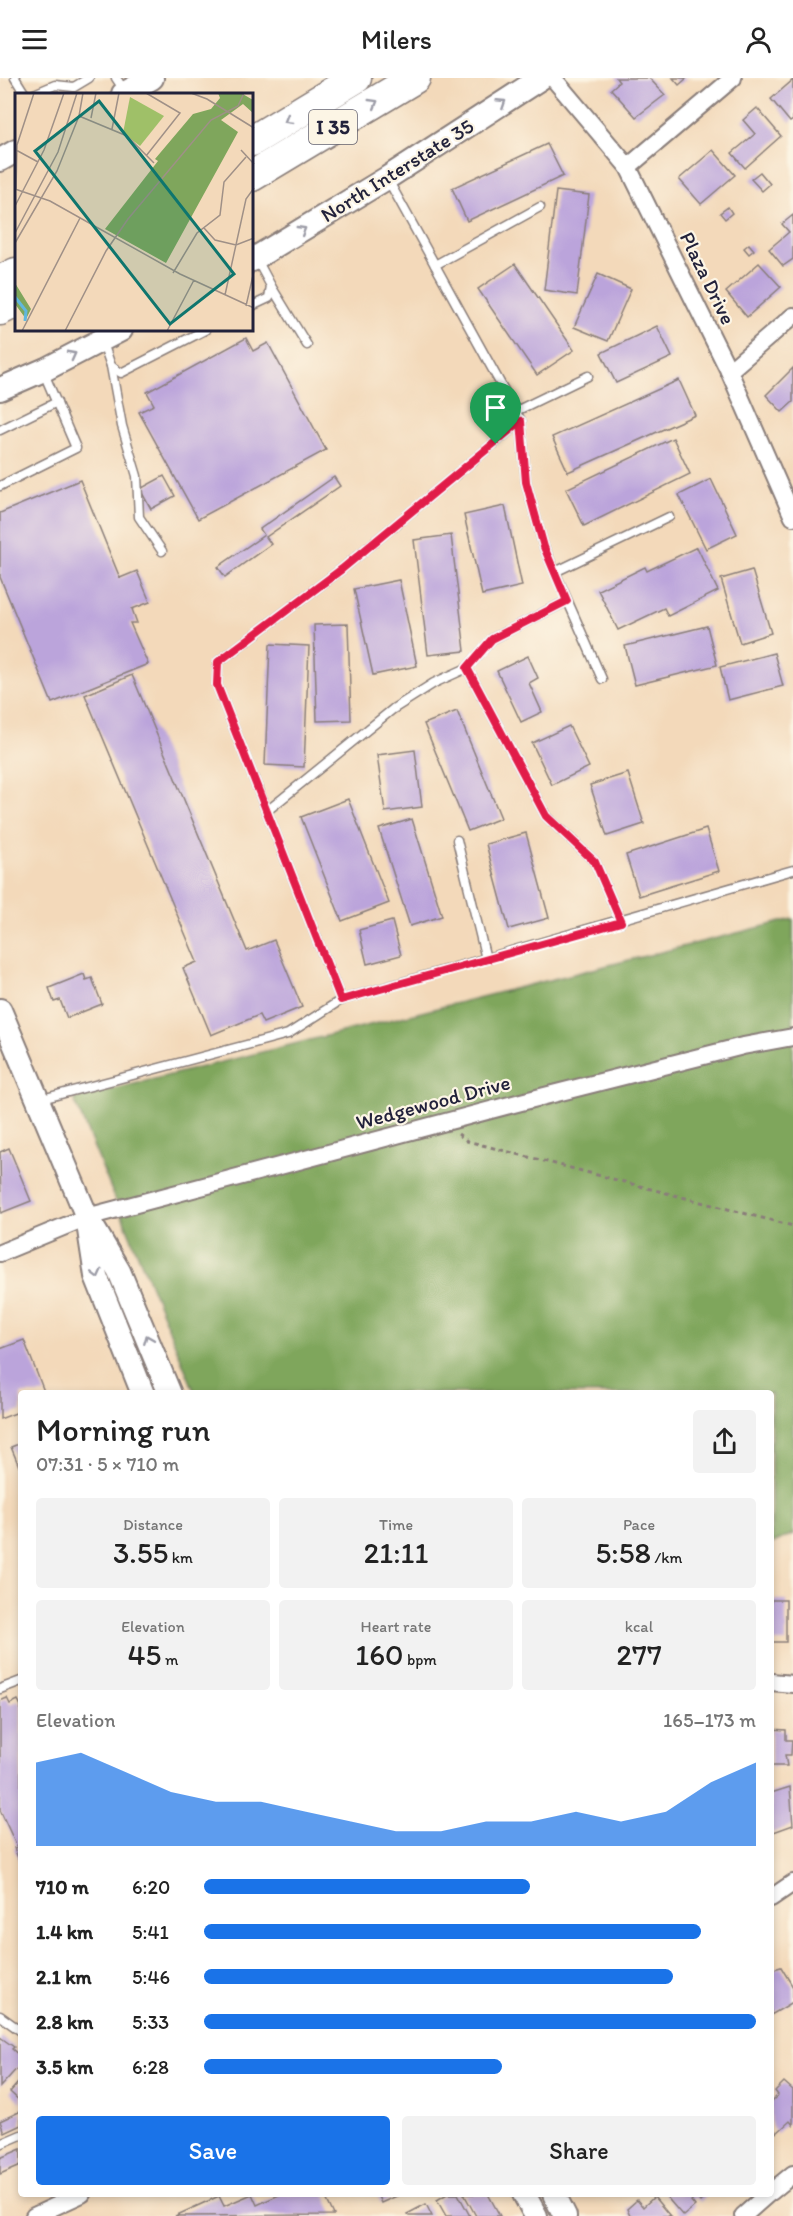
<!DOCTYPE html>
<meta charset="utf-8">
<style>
:root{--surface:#fff;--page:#f2f2f2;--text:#222;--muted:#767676;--accent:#1a73e8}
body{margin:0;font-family:Itim,sans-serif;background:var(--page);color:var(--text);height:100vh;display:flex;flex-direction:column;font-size:22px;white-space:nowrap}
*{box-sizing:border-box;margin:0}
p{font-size:20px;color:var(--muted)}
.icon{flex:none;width:33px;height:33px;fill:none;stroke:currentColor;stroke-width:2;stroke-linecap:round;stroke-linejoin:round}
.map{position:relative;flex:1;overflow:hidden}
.side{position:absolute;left:18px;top:1312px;width:756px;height:807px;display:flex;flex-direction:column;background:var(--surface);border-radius:6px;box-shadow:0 3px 9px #0003}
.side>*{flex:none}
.pin{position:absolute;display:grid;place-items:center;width:51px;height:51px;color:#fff;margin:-62px -26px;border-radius:50% 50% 50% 0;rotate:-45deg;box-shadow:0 0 6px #0007}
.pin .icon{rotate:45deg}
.round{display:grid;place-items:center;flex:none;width:63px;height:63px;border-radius:6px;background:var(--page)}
.headline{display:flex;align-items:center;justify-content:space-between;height:102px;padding:0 18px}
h1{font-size:33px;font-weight:600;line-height:45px}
.figures{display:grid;grid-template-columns:repeat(3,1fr);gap:9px;height:102px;padding:6px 18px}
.figures div{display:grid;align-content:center;border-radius:6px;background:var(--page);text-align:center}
.figures b{font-size:30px;font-weight:600}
.figures small{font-size:16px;font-weight:400}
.figures p{font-size:16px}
.chart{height:168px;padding:12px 18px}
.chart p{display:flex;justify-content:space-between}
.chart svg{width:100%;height:108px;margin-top:6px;fill:var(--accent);opacity:.7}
.action{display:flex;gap:12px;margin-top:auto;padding:12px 18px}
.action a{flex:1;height:69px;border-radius:6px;background:var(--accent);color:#fff;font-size:24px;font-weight:600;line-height:69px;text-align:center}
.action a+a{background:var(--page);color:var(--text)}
ul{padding:0 18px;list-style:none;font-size:20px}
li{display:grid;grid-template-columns:96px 72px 1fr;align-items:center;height:45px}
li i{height:15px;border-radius:8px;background:var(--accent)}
header{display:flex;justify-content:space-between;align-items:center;height:78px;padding:0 18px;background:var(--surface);font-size:27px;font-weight:600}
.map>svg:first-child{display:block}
.forest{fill:#7fa65c;stroke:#50644c;stroke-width:1.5}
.building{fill:#bba4db}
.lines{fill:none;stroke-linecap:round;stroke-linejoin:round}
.service-casing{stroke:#8a7e7a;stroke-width:11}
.minor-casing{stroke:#8a7e7a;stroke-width:20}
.secondary-casing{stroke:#8a7e7a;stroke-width:26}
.motorway-casing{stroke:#8a7e7a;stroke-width:33}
.path{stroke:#8a7e7a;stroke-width:3;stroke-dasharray:4.5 4.5;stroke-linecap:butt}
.service{stroke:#fff;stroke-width:8}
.minor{stroke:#fff;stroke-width:16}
.secondary{stroke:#fff;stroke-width:22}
.motorway{stroke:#fff;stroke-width:30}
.oneway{stroke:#9c9ca7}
.route-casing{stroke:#fff;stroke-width:12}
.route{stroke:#e11d48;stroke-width:8}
.labels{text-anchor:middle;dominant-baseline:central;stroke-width:4.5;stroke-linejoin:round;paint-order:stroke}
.shield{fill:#fcf5e5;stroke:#63616e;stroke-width:1.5}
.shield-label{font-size:20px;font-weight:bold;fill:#22223b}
.street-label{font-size:21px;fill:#22223b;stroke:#fcf5e5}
.inset-river{fill:none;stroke:#61b7de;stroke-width:3}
.inset-road{fill:none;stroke:#9f9087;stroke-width:1.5}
.view{fill:#0f766e;fill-opacity:0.15;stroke:#0f766e;stroke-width:3}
.inset-edge{fill:none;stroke:#22223b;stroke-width:3}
</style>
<header><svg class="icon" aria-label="menu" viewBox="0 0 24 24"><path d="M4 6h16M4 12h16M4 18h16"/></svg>Milers<svg class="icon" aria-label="person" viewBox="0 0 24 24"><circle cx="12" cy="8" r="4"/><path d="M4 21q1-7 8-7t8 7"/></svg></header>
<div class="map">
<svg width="793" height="2138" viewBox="0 0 793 2138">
<rect width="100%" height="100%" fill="#fcf5e5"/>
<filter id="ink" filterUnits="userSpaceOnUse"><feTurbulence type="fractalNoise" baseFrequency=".0167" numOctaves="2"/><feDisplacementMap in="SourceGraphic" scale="12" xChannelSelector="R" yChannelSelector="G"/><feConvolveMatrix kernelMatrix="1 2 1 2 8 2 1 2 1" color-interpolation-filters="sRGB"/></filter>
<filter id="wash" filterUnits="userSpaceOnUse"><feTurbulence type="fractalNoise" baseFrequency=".008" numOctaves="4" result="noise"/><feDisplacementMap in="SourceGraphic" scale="24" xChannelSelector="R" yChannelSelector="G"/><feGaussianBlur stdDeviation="1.35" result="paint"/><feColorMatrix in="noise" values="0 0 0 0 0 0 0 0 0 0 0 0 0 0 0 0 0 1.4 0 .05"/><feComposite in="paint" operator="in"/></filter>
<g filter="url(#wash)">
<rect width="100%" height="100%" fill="#f3d9ba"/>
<path class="forest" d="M793,841v615l-22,10v-150l-576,-1 -121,-294z"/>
<g id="blocks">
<g class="building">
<path d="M616,0h33l16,17 -29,22 -25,-28 8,-7z"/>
<path d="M673,0h14l-8,7z"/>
<path d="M793,2v40l-3,2 -19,-23z"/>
<path d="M757,30l24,28 -36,32 -13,-15 23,-19 -12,-14z"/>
<path d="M547,66l16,32 -96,45 -15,-33z"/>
<path d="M713,72l22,25 -34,29 -22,-25z"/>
<path d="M760,94l10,12 -8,7 -11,-12z"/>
<path d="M556,113l33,4 -12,100 -33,-5z"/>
<path d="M728,129l4,6 -7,6 -5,-6z"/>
<path d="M793,137v44l-10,7 -14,-17 20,-17 -7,-8z"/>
<path d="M749,166l5,6 -5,4 -5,-6z"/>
<path d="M759,185l22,24 -34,30 -21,-25z"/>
<path d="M515,186l59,86 -37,25 -59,-86z"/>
<path d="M598,196l33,15 -23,52 -34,-14z"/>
<path d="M657,248l15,31 -56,26 -15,-30z"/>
<path d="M246,260l7,13 15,-8 58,107 -128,69 -59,-107 15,-7 -7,-13z"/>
<path d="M793,290v34l-11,10 -16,-17z"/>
<path d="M679,302l16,35 -127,57 -16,-35z"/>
<path d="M673,360l17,36 -106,52 -18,-37z"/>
<path d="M164,398l11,20 -24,13 -11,-20z"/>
<path d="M334,399l6,9 -74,51 5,7 -46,33 -7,-10 46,-32 -4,-6z"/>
<path d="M711,401l26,55 -31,15 -27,-54z"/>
<path d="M80,402l40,98 17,-7 13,31 -18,7 5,14h-7l18,41 -96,39 -52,-126v-64z"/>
<path d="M505,428l17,80 -40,9 -18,-80z"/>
<path d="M451,457l14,116 -37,4 -14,-115z"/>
<path d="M697,469l21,44 -50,25 -4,-8 -46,22 -20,-40 47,-23 2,4z"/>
<path d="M752,492l19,63 -31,10 -19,-64z"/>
<path d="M399,502l18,86 -44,9 -19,-86z"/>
<path d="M348,546l3,96 -34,1 -3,-96z"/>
<path d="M707,548l10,39 -82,20 -10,-39z"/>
<path d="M270,566l39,2 -5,121 -39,-2z"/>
<path d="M774,575l9,33 -55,14 -8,-33z"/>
<path d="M528,578l10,22 -9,5 13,29 -21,10 -24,-51z"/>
<path d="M132,597l115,276 27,-11 28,67 -39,16 -4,-8 -48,20 -28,-67 14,-6 -112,-267z"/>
<path d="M457,633l44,107 -33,13 -44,-107z"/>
<path d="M569,648l20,41 -37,18 -20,-42z"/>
<path d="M415,672l7,57 -37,5 -8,-57z"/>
<path d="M628,695l16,51 -37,12 -17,-51z"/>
<path d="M348,721l41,104 -47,18 -41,-104z"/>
<path d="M412,741l30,97 -32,10 -31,-97z"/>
<path d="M706,751l13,42 -80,25 -13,-41z"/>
<path d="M526,755l23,85 -40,11 -23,-85z"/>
<path d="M392,843l9,34 -34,9 -8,-34z"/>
<path d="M84,896l2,6 6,-2 10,26 -35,14 -7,-18 -6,2 -5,-14z"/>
<path d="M9,1070l22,53 -30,12 -1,-61z"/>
<path d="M24,1262l21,54h-24v17l-21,8v-70z"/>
<path d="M21,1365v28l-10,-24z"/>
<rect x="771" y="1522" width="15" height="42"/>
<path d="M7,1620l3,6 8,-4 3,6v159l-7,-17 3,-1 -17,-37v-109z"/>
<path d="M771,1651l15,1v10h6l-1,15h-6l2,11h-16z"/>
<path d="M790,1709l3,38 -22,8v-40z"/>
<path d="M781,1889l12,20v15l-22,13v-45z"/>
<path d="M0,1959l14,10 -2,2 9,8v7l-21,23z"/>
<path d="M784,2004l9,8v35l-3,-4 -13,12 -6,-8v-23l7,-7 -3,-4z"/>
<path d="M18,2005l3,2v17l-11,-10z"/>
<path d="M21,2033v14l-17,8 -4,-12z"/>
<path d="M21,2071v16l-21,9v-16z"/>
<path d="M252,2116l5,11 24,-11h43l10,21 -159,1 44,-20 5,10z"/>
<path d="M377,2116h24l-20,9z"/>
<path d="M447,2116h11l12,22h-24l-9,-16z"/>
<path d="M464,2116h24l12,22h-24z"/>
<path d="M664,2116h44l-8,8 -4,-5 -5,4 4,5 -12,10z"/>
<path d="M654,2119l16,19h-40l-3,-7 10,-9 6,7z"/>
<path d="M426,2126l6,12h-23l-2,-2z"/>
</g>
</g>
</g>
<g filter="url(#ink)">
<use href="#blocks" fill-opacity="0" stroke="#8a7e7a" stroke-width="1.5"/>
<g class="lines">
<g class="service-casing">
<g id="service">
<path d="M15,0l10,16"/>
<path d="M116,0l10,15"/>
<path d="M34,16l21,-9 19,2 15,-9"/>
<path d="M387,100l134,243 5,61 18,65 58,132"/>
<path d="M435,187l105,-58"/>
<path d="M271,208l36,59"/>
<path d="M252,228l17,-8 2,-12 -15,-28"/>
<path d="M102,262l9,26 10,7 84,-43"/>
<path d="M111,288l11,60 15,50 2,41 23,34"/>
<path d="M516,333l72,-35"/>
<path d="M0,352l57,-28"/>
<path d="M0,408l76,-38 -33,-77"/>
<path d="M555,494l114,-55"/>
<path d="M467,590l79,148 49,46 26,60"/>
<path d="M267,733l126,-102 41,-26 33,-15 25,-29 75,-38"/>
<path d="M457,762l29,119"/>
<path d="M341,922l-124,-315 1,-23 124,-93 179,-148"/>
<path d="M38,1022l250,-66 53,-34 452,-130"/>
<path d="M0,1611l21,-8"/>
<path d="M0,1938l21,15"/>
<path d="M0,2066l21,-9"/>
</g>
</g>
<g class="minor-casing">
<g id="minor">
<path d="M553,0l75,89 101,204 64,146"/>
<path d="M628,89l105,-89"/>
<path d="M729,293l64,-55"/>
<path d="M0,1175l87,-36 434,-115 222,-56 50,-9"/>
<path d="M771,1604l22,2"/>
<path d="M771,1820l22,-15"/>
<path d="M771,2114l22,-18"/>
<path d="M34,2138l48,-22"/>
<path d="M743,2138l25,-22"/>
</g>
</g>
<g class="secondary-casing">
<g id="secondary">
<path d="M123,16l29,-16"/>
<path d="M0,82l16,-9"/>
<path d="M252,182l135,-82 154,-100"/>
<path d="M0,311l46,-20 75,-39"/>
<path d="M0,932l87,207 32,54 51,123"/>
<path d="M89,1152l7,46 47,118"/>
<path d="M524,2116l12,22"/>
<path d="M554,2116l11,22"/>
</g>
</g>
<g class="motorway-casing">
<g id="motorway">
<path d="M252,63l104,-63"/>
<path d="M252,98l163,-98"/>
<path d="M0,203l16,-8"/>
<path d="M0,232l16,-8"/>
</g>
</g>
<path class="path" d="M458,1056l9,7 326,85"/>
<use href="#service" class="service"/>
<use href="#minor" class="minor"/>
<use href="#secondary" class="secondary"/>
<use href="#motorway" class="motorway"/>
</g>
<defs><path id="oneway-chevron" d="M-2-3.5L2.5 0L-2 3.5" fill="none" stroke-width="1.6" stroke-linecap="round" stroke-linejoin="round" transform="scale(1.5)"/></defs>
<g class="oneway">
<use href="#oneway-chevron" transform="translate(374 25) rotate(-31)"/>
<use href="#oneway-chevron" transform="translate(502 25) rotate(-33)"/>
<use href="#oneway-chevron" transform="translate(288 42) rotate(149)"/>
<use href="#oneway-chevron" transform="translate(302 152) rotate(-31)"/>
<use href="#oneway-chevron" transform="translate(72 277) rotate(-28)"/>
<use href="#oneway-chevron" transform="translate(97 1196) rotate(76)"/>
<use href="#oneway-chevron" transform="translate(148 1261) rotate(-112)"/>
</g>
</g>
<g class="lines" filter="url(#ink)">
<g class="route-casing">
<path id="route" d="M521,343l5,61 18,65 23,54 -75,38 -25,29 79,148 49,46 26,60 -280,78 -124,-315 1,-23 124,-93z"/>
</g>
<use href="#route" class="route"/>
</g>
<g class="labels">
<rect class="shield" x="309" y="32" width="48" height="34" rx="4.5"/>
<g class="shield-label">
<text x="333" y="49">I 35</text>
</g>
<g class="street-label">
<text transform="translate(397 92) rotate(-32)">North Interstate 35</text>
<text transform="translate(708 200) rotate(64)">Plaza Drive</text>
<text transform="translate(433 1024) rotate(-15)">Wedgewood Drive</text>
</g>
</g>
<g transform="translate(15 15)">
<rect width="238" height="238" fill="#f3d9ba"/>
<path d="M115,4l34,19 -24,30 -17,-13z" fill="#9fc068"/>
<path d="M203,0h23l12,7v13l-10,-9 -22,16 17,12 -72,131 -61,-34 53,-68 -3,-2 38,-45 18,-5 9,-11zM0,190l16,26 -5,10 -11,-15z" fill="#7fa65c"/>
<path class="inset-river" d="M0,204l11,14 -1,10"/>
<path class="inset-road" d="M131,0l34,20 -34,43M176,0l16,6 47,29M64,23l48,20 27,27M76,25l5,-25M97,36l7,-36M1,57l22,12M226,57l13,14M0,96l35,12 130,73 74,34M1,97l1,-45 17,-52M0,113l29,-56 20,-57M189,135l11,12 21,5 18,-7M0,140l43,-81 19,-59M0,150l42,-72 22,-55 4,-23M158,180l24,-40 23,-18 4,-33 22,-25M210,202l21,-96 8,-11M231,213l8,-35M7,238l58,-113M50,238l41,-80 22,-32 83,-99 27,-14 6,-13M152,238l27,-51"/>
<path class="view" d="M84,8l135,173 -64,50 -135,-173z"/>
<rect width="238" height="238" class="inset-edge"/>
</g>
</svg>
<div class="pin" style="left:496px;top:366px;background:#1e9e55"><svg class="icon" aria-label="arrive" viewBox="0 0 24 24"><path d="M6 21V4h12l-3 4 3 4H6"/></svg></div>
<section class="side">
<div class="headline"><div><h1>Morning run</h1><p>07:31 · 5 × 710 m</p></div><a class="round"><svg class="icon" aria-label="share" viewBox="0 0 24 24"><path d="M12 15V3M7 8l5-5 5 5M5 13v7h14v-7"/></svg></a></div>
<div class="figures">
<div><p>Distance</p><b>3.55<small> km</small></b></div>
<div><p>Time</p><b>21:11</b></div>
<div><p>Pace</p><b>5:58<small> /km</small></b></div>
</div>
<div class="figures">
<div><p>Elevation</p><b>45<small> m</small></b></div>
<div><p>Heart rate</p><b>160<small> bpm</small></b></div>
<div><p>kcal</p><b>277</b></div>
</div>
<div class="chart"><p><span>Elevation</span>165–173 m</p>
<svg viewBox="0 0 160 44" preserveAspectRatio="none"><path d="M0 44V10L10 6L20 14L30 22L40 26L50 26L60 30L70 34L80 38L90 38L100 34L110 34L120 30L130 34L140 30L150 18L160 10V44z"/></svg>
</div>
<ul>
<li><b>710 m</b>6:20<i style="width:59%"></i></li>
<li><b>1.4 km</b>5:41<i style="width:90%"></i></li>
<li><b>2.1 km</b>5:46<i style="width:85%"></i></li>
<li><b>2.8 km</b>5:33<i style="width:100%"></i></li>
<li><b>3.5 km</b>6:28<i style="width:54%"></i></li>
</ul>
<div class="action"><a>Save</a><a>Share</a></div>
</section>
</div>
